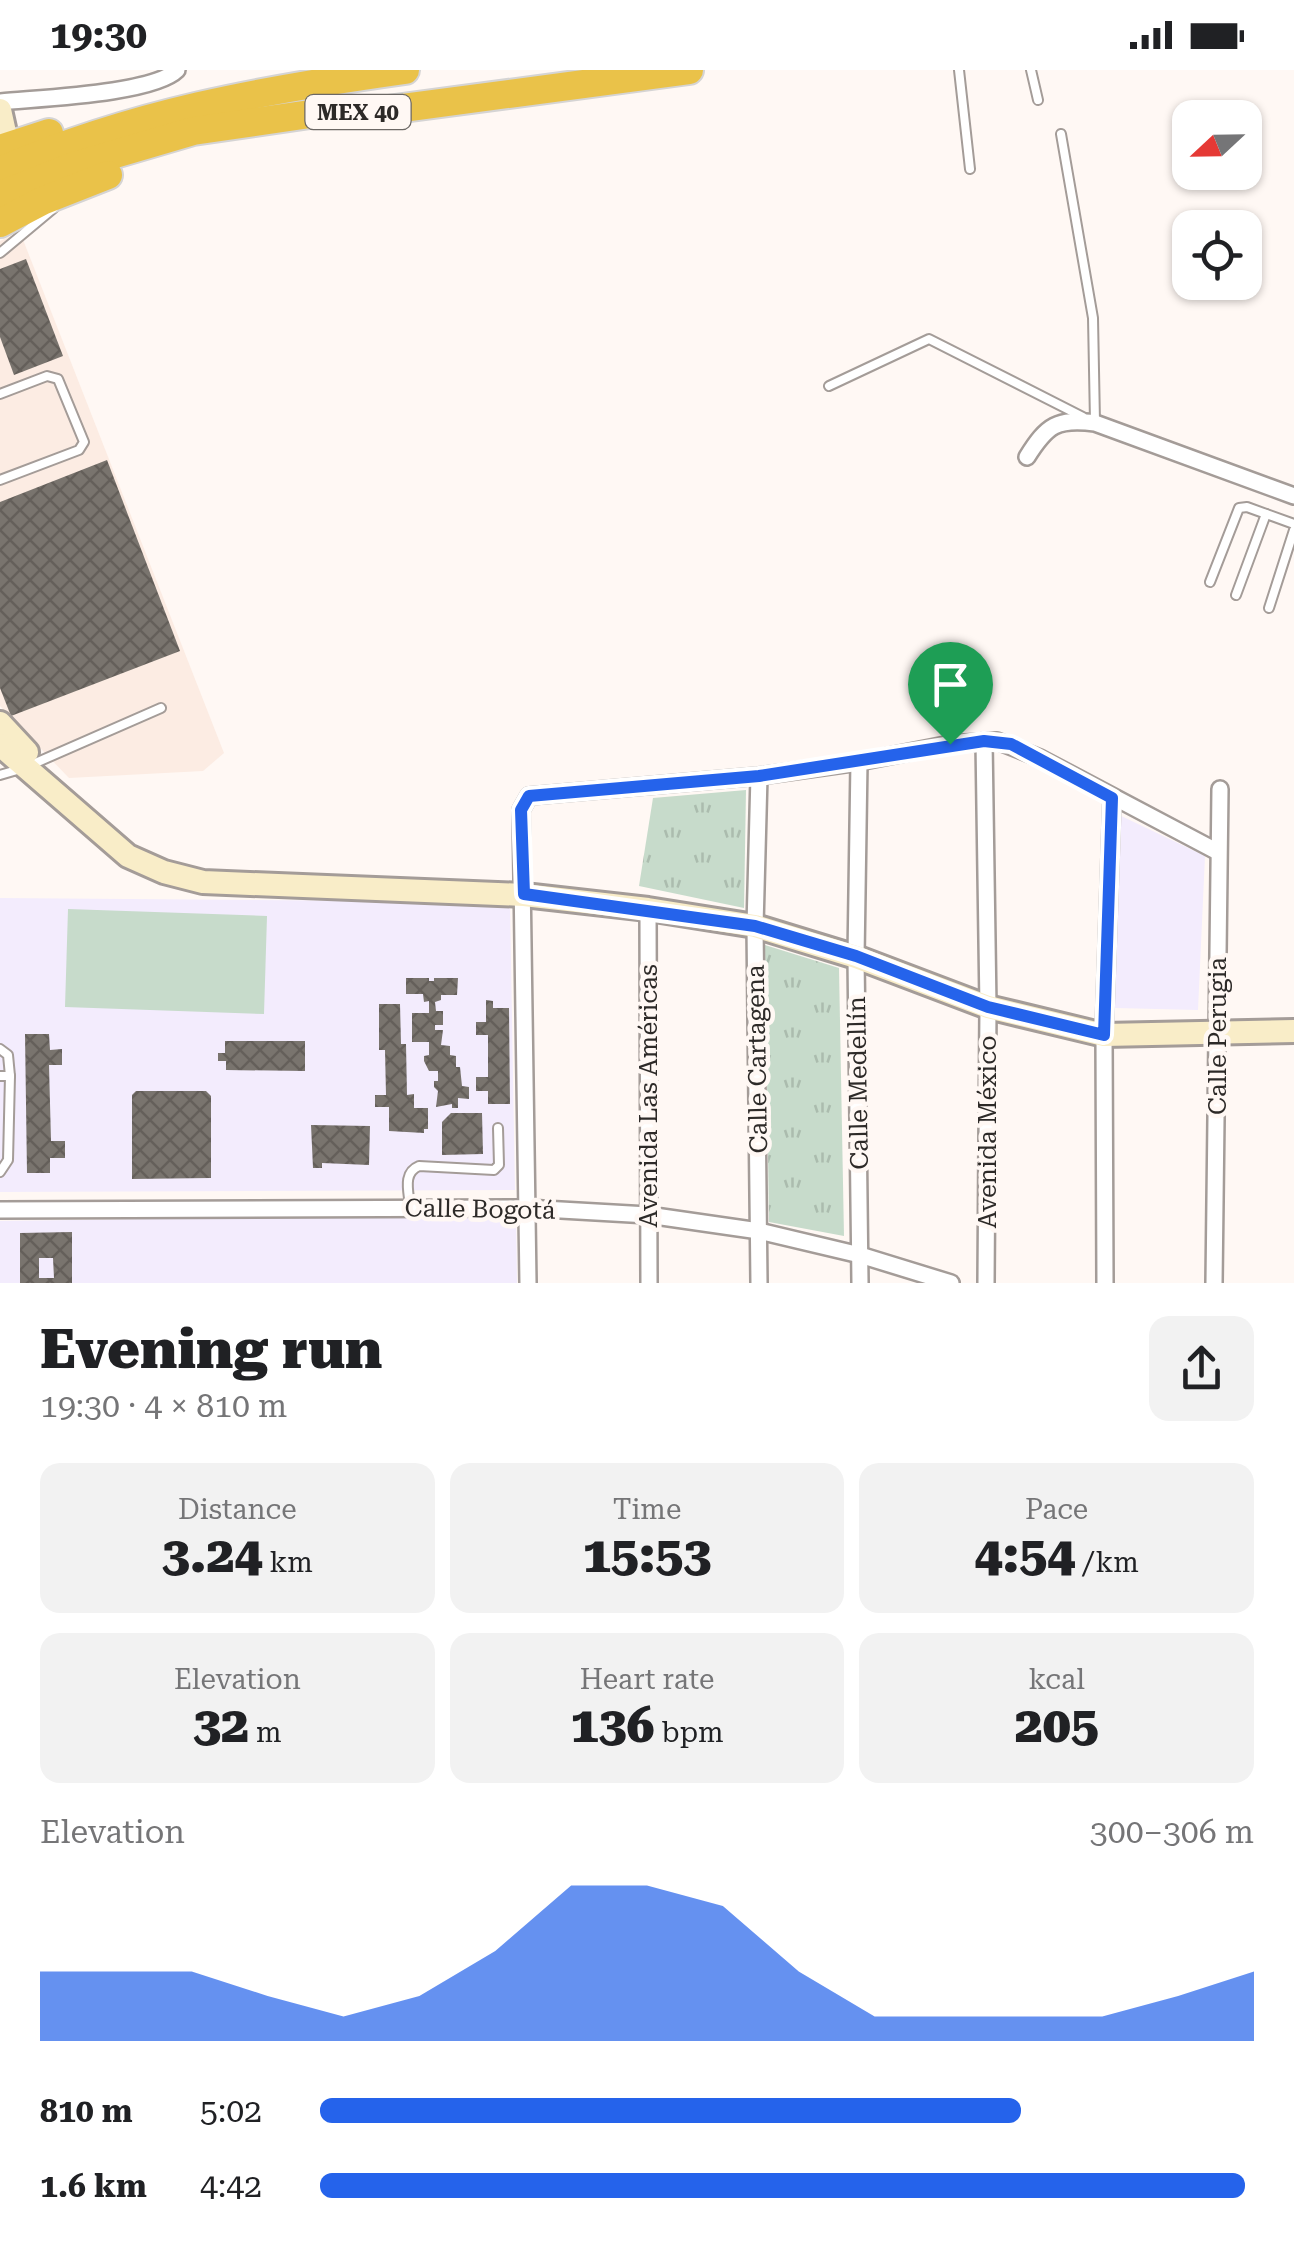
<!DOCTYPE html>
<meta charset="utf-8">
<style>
:root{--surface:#fff;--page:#f2f2f2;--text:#202124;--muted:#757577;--accent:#2563eb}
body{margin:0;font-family:"Roboto Serif",serif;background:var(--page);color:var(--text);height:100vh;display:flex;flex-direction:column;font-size:38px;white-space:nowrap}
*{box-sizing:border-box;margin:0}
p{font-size:32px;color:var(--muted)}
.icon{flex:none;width:55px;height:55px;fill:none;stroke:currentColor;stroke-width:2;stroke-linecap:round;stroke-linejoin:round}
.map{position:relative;height:1213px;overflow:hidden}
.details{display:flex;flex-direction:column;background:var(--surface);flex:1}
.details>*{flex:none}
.needle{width:65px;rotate:248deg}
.tools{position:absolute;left:1172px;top:30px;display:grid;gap:20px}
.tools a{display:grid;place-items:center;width:90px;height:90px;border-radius:20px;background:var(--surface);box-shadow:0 2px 8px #0004;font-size:50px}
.pin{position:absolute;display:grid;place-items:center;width:85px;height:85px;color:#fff;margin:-102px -42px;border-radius:50% 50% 50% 0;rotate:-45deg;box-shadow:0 0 10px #0007}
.pin .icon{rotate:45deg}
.round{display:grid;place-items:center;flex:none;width:105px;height:105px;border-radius:20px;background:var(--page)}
.headline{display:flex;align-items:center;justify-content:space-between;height:170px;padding:0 40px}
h1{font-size:55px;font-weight:800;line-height:75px}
.stats{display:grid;grid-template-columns:repeat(3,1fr);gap:15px;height:170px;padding:10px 40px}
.stats div{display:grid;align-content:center;border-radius:20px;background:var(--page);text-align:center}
.stats b{font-size:50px;font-weight:800}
.stats small{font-size:28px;font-weight:400}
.stats p{font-size:28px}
.chart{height:280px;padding:20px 40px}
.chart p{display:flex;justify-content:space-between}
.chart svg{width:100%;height:180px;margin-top:10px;fill:var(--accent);opacity:.7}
ul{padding:0 40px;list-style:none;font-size:32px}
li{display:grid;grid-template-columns:160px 120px 1fr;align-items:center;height:75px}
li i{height:25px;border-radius:12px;background:var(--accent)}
.status{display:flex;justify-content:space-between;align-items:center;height:70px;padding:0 50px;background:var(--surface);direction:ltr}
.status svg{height:28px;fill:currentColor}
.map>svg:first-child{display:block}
.built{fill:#fcece3}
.education{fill:#f3ecfd}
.park{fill:url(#park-tufts)}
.pitch{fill:#c7dbcb}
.building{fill:url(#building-cross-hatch);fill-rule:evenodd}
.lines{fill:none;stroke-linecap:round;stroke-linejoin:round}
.lane-casing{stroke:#a49c98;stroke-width:12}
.street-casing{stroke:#a49c98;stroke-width:20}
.secondary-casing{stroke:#a49c98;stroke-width:28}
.highway-casing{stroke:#d5d4d4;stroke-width:32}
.lane{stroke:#fff;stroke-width:8}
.street{stroke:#fff;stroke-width:15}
.secondary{stroke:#f9edc8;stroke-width:22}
.highway{stroke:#eac249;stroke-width:28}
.route-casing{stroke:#fff;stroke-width:20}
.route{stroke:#2563eb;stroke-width:12}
.labels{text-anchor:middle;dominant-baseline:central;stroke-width:9;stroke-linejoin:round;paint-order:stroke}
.shield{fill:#fff8f4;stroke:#6c6865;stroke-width:2.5}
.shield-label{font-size:22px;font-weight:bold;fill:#2d2a28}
.street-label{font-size:25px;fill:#2d2a28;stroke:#fff8f4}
</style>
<div class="status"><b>19:30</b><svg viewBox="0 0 49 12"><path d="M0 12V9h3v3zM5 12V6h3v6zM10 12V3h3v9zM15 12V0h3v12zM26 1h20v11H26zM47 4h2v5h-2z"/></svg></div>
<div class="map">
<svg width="1294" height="1213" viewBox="0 0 1294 1213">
<defs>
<pattern id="park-tufts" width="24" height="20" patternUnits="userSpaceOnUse" patternTransform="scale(2.5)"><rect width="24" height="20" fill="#c7dbcb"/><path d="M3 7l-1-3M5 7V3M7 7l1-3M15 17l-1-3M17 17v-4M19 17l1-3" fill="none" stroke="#abbcae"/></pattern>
<pattern id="building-cross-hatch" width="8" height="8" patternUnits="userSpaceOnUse" patternTransform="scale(2.5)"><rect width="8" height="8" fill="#79746e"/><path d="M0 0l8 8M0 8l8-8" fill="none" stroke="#645f5a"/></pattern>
</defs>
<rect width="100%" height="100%" fill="#fff8f4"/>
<path class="built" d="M20,162l204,521 -21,18 -134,7 -69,-72v-465z"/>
<g class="education">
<path d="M1115,743l90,43 -7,154 -83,-2z"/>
<path d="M0,828l510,4 5,288 -515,2z"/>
<path d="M516,1144l1,69h-517v-62z"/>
</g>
<g class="park">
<path d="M746,720l-2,118 -105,-22 14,-88z"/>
<path d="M765,875l74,23 5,268 -75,-14z"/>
</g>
<path class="pitch" d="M68,839l199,7 -3,98 -199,-7z"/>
<g class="building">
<path d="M26,189l37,97 -49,19 -14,-38v-68z"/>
<path d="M107,390l73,191 -169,65 -11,-28v-186z"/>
<path d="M406,908h23v3h5v-3h24l-1,17h-16v5l-6,2 1,9h7v14h-8v5h8l-2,15 9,1v9l6,1v11h4l2,19 7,1v12l-11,-1v10h-6v-4l-16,3 2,-16 -4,-4v-6h4v-10h-9l-5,-10v-5l5,-1v-13h-17v-29h17v-12l-5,1 -1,-8h-17z"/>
<path d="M486,930l7,1v7h16l1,96h-22v-13h-12v-14h12v-42h-12v-13h10z"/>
<path d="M379,934h21l1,40h5l1,51 7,-1v14h14v21h-4v4l-35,-2v-24h-14v-12h11l-1,-45h-6z"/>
<path d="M25,964h24l1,16 12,-1v16h-13l2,76h14v17h-15v15h-23z"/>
<path d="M225,971h80v30l-79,-1v-9h-8v-8h7z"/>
<path d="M136,1021h70l5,5v82l-79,1v-84z"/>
<path d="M451,1043h31l1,41 -41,1v-33z"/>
<path d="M311,1055l59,1 -1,39 -47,-2v5h-9z"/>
<path d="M72,1162v51h-52v-50zM39,1188h14l1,20h-15z"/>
</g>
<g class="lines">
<g class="lane-casing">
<g id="lane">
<path d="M959,0l11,99"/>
<path d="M1031,0l7,30"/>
<path d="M1061,64l32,184 2,104"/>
<path d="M0,183l54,-45"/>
<path d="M829,316l100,-47 154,78"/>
<path d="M0,324l47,-18 11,3 26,63 -5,8 -79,30"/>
<path d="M1210,512l29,-74 8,-1 47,17"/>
<path d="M1236,525l30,-81"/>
<path d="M1269,538l25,-78"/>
<path d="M0,705l24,-7 137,-60"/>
<path d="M0,979l8,6 2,21h-10"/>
<path d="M0,1102l8,-12 2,-84"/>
<path d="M410,1137c-1,-15 -8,-34 9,-41l75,4 5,-5 -1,-37"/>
</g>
</g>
<g class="street-casing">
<g id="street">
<path d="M0,32c38,-4 153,-8 177,-32"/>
<path d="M1027,387c20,-32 30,-39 68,-34l199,73"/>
<path d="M984,671l4,266 -2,276"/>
<path d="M859,692l-3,195 4,326"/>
<path d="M759,706l-4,150 4,357"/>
<path d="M648,839l1,374"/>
<path d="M0,1140l526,-2 122,7 111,16 101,24 91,28"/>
<path d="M528,1213l-7,-473 8,-14 230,-20 100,-14 91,-18 47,-3 43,17 178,94"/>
<path d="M1105,1213l-1,-248 8,-237"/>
<path d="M1214,1213l6,-494"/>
</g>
</g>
<g class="secondary-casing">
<g id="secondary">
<path d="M0,40l8,36"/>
<path d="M0,653l27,29"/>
<path d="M0,675l128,111 36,16 39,10 321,13 124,14 107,17 101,31 132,50 116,28 190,-4"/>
</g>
</g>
<g class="highway-casing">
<g id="highway">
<path d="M0,79l49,-16"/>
<path d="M0,101c133,-58 262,-81 405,-101"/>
<path d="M0,125l74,-29 119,-35 117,-17 70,-3 309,-41"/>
<path d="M0,153l42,-22 66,-26"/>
</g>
</g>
<use href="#lane" class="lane"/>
<use href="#street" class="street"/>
<use href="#secondary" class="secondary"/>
<use href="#highway" class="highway"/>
</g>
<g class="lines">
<g class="route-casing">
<path id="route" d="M984,671l27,3 101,54 -8,237 -116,-28 -132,-51 -101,-30 -231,-32 -3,-84 8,-14 230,-20z"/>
</g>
<use href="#route" class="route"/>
</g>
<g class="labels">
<rect class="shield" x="305.5" y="25" width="105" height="34" rx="8"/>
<g class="shield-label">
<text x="358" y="42">MEX 40</text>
</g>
<g class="street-label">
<text transform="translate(1217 966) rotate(-90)">Calle Perugia</text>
<text transform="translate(757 989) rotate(-91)">Calle Cartagena</text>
<text transform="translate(858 1013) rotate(-91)">Calle Medellín</text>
<text transform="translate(648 1026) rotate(-90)">Avenida Las Américas</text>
<text transform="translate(987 1062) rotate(-90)">Avenida México</text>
<text transform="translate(480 1139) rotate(1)">Calle Bogotá</text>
</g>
</g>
</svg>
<div class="tools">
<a><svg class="needle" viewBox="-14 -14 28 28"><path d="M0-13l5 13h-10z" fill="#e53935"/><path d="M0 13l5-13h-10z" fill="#757577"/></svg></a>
<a><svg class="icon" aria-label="locate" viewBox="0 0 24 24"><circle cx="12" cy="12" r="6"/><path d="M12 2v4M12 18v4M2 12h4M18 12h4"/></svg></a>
</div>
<div class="pin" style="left:950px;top:674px;background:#1e9e55"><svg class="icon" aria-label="arrive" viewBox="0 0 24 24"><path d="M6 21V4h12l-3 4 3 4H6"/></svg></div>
</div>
<section class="details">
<div class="headline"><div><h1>Evening run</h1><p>19:30 · 4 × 810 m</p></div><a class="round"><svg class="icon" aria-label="share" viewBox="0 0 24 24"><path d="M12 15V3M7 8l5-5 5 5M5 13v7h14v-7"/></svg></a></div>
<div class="stats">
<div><p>Distance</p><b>3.24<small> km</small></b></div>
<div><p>Time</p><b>15:53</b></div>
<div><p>Pace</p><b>4:54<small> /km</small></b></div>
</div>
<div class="stats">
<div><p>Elevation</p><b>32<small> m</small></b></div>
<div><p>Heart rate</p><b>136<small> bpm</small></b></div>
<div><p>kcal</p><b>205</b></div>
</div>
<div class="chart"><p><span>Elevation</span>300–306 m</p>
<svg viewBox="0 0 160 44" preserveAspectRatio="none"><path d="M0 44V27L10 27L20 27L30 33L40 38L50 33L60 22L70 6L80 6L90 11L100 27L110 38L120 38L130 38L140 38L150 33L160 27V44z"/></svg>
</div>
<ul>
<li><b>810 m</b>5:02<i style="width:75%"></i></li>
<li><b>1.6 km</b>4:42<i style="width:99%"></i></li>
</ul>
</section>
